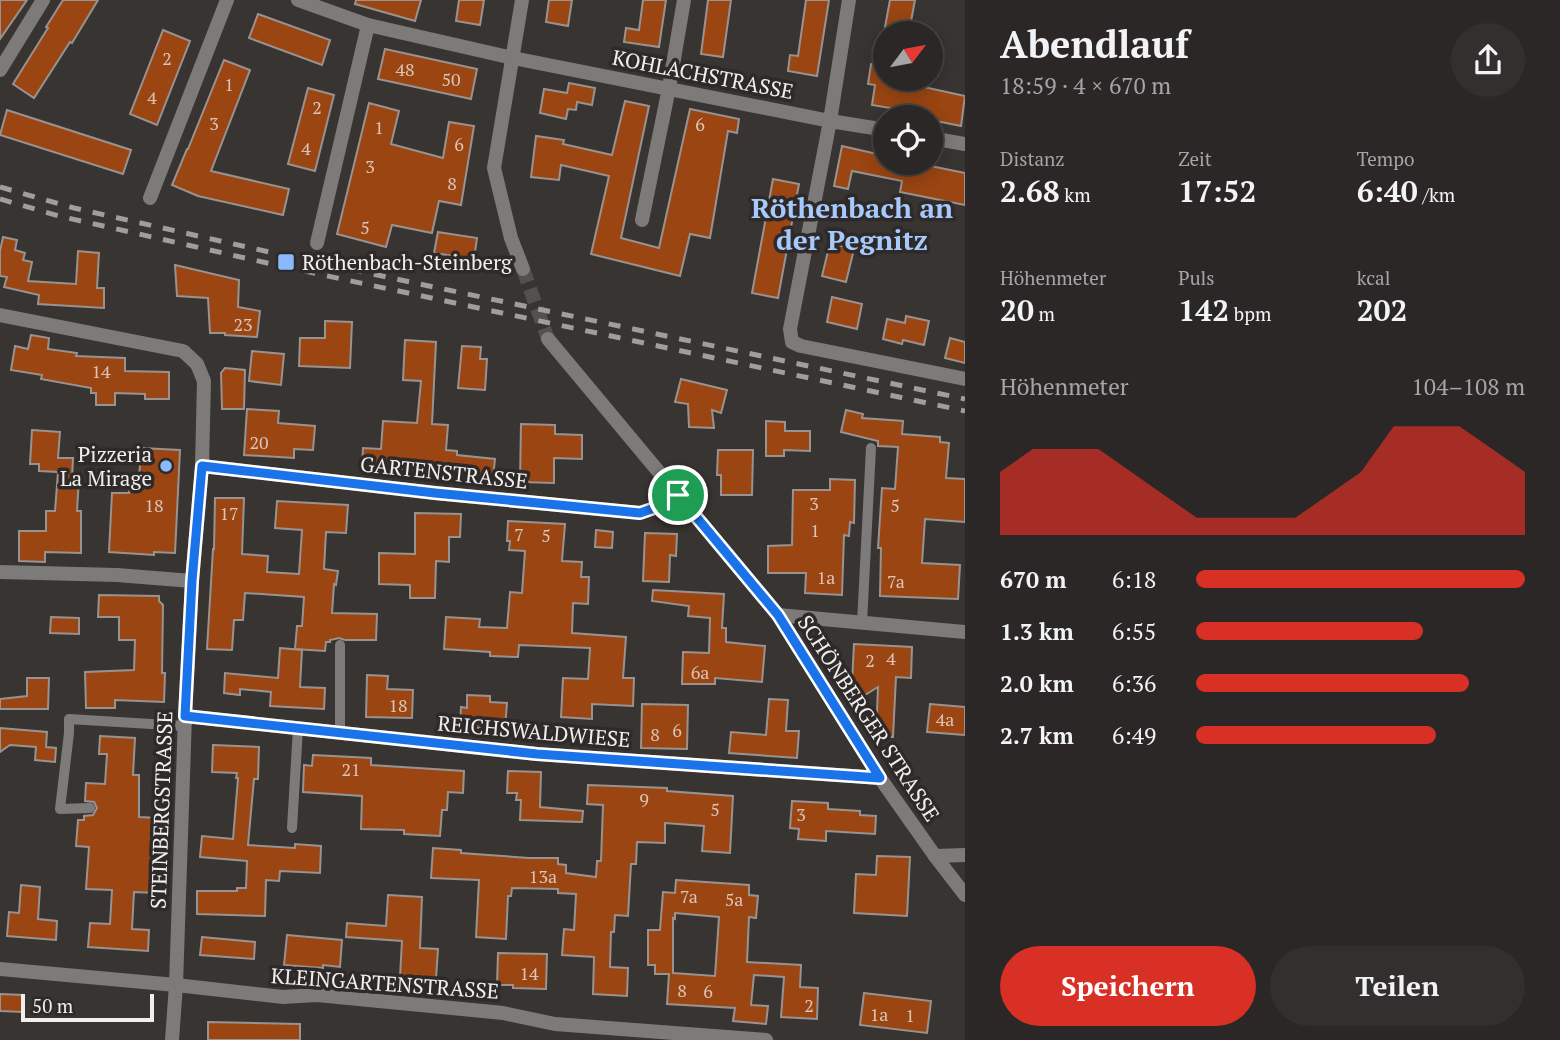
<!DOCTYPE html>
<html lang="de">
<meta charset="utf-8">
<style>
:root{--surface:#2a2726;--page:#322f2e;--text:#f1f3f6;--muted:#a5a5a7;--line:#464443;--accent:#d93025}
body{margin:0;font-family:"PT Serif",serif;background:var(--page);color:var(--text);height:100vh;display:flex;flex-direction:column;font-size:26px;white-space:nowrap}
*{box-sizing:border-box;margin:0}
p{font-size:23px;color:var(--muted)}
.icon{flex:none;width:38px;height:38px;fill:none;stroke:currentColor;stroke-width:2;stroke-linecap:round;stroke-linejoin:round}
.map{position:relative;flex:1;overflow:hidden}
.details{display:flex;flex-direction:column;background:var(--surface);width:595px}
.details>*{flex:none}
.needle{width:46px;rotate:58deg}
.buttons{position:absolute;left:873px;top:21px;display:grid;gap:14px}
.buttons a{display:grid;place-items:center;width:70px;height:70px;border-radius:50%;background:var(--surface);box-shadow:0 4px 18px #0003,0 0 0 2px var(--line);font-size:35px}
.scale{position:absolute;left:21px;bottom:18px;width:133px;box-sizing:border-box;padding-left:7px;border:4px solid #f1eeed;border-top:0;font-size:19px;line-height:24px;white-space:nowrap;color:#f1eeed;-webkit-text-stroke:5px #2e2a29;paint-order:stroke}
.pin{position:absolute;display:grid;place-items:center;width:60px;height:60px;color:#fff;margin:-30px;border:4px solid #fff;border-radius:50%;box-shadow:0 2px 7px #0007}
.round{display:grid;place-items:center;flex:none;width:74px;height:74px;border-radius:37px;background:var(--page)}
.headline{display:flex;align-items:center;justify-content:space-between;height:119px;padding:0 35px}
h1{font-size:38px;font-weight:800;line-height:52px}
.stats{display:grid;grid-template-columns:repeat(3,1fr);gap:10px;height:119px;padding:7px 35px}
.stats div{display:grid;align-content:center}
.stats b{font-size:30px;font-weight:800}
.stats small{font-size:19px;font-weight:400}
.stats p{font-size:19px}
.chart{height:196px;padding:14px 35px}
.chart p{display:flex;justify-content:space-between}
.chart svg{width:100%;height:126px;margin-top:7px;fill:var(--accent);opacity:.7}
.button{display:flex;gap:14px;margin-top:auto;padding:14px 35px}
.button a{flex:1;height:80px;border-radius:42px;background:var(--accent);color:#fff;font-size:28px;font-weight:800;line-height:80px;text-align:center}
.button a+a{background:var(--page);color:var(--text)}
ul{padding:0 35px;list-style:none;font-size:23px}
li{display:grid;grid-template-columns:112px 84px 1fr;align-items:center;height:52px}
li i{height:18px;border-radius:9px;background:var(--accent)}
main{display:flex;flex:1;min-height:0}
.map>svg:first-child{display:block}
.building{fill:#9a4512;stroke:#989391;stroke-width:2;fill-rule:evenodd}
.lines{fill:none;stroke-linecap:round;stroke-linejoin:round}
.street-tunnel{stroke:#54504e;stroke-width:14;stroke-dasharray:14 7;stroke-linecap:butt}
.lane{stroke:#7d7b7a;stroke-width:10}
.street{stroke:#7d7b7a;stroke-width:14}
.rail{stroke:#a09d9b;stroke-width:5;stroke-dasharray:12 12;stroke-linecap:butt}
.route-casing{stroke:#fff;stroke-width:14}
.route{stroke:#1a73e8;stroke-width:9}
.poi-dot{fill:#8abafc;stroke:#2e2a29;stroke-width:2.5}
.labels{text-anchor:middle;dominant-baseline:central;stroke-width:7;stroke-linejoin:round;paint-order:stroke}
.number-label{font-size:18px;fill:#dbc4b6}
.street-label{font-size:21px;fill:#f1eeed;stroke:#2e2a29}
.poi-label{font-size:21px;fill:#f1eeed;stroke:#2e2a29;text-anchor:start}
.district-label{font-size:28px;font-weight:bold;fill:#a6cafb;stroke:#2e2a29}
</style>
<main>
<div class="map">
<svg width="965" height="1040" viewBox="0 0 965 1040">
<rect width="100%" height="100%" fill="#383432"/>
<g class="building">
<path d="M0,0h27l-27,39z"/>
<path d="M63,0h35l-26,43 -2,-1 -36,56 -21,-14 35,-56 -2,-1z"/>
<path d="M356,0h65l-6,21 -60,-17z"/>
<path d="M459,0h25l-4,25 -24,-4z"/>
<path d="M549,0h23l-4,26 -22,-4z"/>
<path d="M643,0h23l-7,47 -35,-5 2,-14 13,2z"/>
<path d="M708,0h23l-8,57 -22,-3z"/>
<path d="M806,0h23l-12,76 -29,-5 2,-16 8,1z"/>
<path d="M890,0h25l-6,32 -24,-5z"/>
<path d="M258,14l72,26 -8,25 -73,-27z"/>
<path d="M163,30l27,11 -33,84 -27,-11z"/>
<path d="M385,49l92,20 -6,30 -93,-20z"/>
<path d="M224,60l26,10 -39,101 78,18 -6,26 -85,-19 -26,-11 15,-36h1z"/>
<path d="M871,64l15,2v13l24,1v4l55,12 -4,30 -30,-6v-3h-18l1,-5 -42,-7 3,-20 -7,-1z"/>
<path d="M569,83l26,5 -3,17 -15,-3 -1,8 -8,-1 -2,10 -26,-6 4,-24 23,4z"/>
<path d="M308,88l26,7 -19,76 -27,-7z"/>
<path d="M625,101l24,5 -28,132 38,10 31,-139 49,10 -2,14 -9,-2 -18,107 -20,-4 -10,42 -89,-22 18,-78 -48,-11 -2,15 -28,-3 5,-41 28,4 -1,4 49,11z"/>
<path d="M369,103l30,8 -8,33 52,14 6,-36 25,4 -13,79 -22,-4 -7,32 -40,-8 -6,22 -49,-13z"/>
<path d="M7,110l124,40 -8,24 -123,-39z"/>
<path d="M842,146l44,10v7h30l49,10v32l-65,-13 2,-11 -50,-10 -4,18 -14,-3z"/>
<path d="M773,179l26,5 -21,114 -26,-5z"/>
<path d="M438,232l39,6 -3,21 -40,-6z"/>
<path d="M3,237l14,3 -2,10 10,3 -2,7 9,2 -4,19 48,3 2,-33 21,2 -2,35h7v20l-66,-4 1,-9 -35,-8 3,-10 -7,-1v-25z"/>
<path d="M830,243l24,6 -8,33 -24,-6z"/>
<path d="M175,265l64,15 -1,27 22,4 -3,26 -32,-2v-2h-15l-2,-35 -31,-2z"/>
<path d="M832,297l30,7 -5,25 -30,-7z"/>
<path d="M906,316l23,5 -5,24 -21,-5 -1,4 -19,-5 4,-20 18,4z"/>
<path d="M325,321l27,1 -2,46 -51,-2 1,-28h25z"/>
<path d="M31,335l18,3 -1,11 29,4 -1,3 49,2v13l44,1v27h-24v-5l-30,-1v12h-19v-12h-5v-5l-50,-9 1,-4 -31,-5 4,-24 13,3z"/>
<path d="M950,338l15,4v21l-20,-5z"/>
<path d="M405,340l31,2 -4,82 16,1 -2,25 11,1v4l38,4 -2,19 -26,-3v-4l-43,-3v2l-62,-4 1,-18 18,1 2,-28 34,2 4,-42 -18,-1z"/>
<path d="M462,346l19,1 -1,12h7l-2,31 -27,-2z"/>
<path d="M252,351l32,3 -3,31 -32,-4z"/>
<path d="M225,368l20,2 -1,39h-22l-1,-36z"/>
<path d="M681,379l46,11 -6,23 -9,-3 2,18 -25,-1 -1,-23 -13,-2z"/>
<path d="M247,409l32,2 -1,12 37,3 -2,24 -19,-1v9l-50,-3z"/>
<path d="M846,410l17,4 -1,4 41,3 -1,13 38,3v5l9,1 -3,35 19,1v43l-40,-3 -3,44 38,2 -2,34 -78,-3 1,-48h-3l4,-60 13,1 3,-42 -20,-1v-5l-37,-9z"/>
<path d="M766,421l19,1v9h25v20l-26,-1v6h-18z"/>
<path d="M521,424l34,1v9l27,1v24l-28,-1v25l-34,-1z"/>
<path d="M32,430l28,2 -2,26h15l-1,21h7l-2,32h4v42l-36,-1v10l-26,-1v-30h27v-20h9l3,-39 -19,-1v-7h-9z"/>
<path d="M141,448l39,2 -5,103 -21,-1v3l-45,-3 3,-59h17l1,-14h9z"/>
<path d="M718,450h35l-1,45h-31v-20h-4z"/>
<path d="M830,479l25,1 -1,43 -4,-1 -1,14 -5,-1 -2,60 -37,-2 1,-20h-38v-27l24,-1 1,-55h37z"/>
<path d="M215,498h29l-2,56 26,2 -1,16 32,2 3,-44 -27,-2 2,-27 71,4 -2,28 -20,-1 -2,37 14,2 -2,14 -2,-1 -2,29 45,1 -1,26h-31l-6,-2 -9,2v2h-4l-1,9 -30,-2 2,-23h5l2,-29 -59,-4 -2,27h-9l-2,30 -25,-1 6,-100h1z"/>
<path d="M415,513l46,1 -1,23h-11v25l-13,-1 -1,37h-25v-13l-31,-1v-31l36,1z"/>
<path d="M508,521l57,3 -3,37 20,1 -1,15h8l-1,27 -15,-1 -1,30 54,4 -3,41h11l-1,28 -41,-2v15l-31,-2 2,-39 25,1 2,-31 -71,-3 -1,12 -28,-1v-4l-46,-3 2,-32 34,2 -1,8 28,1 3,-36 12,1 3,-42 -16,-1 1,-9h-3z"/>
<path d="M596,530l17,2 -1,16 -17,-1z"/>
<path d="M645,533l32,1 -1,22 -6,-1 -1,27 -26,-1z"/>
<path d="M653,590l71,4 -2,34h4v14l39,4 -3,36 -47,-4v6h-33l1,-32 26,1 1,-35 -22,-2 1,-10 -37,-5z"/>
<path d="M99,595l60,1v5l4,4 -1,68h3l-1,29 -49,-2v8h-29l-1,-36 49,-2 1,-30h-16v-23h-21z"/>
<path d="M51,617l28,1v16l-29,-1z"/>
<path d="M854,644l58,3 -1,31 -15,-1 -3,60 -17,-1 2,-49 -26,16 -9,-14 9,-6z"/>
<path d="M280,648l22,2 -2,37 25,1 -1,21 -54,-3 1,-14 -31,-3v6l-16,-2 1,-20 53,5z"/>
<path d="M367,675l21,1 -1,13 26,1 -1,28 -46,-1z"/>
<path d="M27,678h22l-1,31h-48v-10l27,-3z"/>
<path d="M467,695l23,1v6l17,1 -2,26 -45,-2 1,-20 6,1z"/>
<path d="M769,699l19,1 -2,31h13l-2,27 -68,-5 2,-21 35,3z"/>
<path d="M642,704l46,1 -1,44 -46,-1z"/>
<path d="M930,704l35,3v28l-38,-3z"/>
<path d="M0,728l47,4 -1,15 10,1 -1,14 -20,-2 1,-13 -26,-2 -10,7z"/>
<path d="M100,736l35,2 -2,37h6v42l20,1 -4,54h4l-2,21 -23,-1 -2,37 17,1 -1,21 -60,-4 2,-24 20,1 2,-34 -26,-1 3,-42 -13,-1 2,-26h6v-4l9,-1 4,-7 -3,-6 -9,-1 1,-18 19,1 2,-30h-8z"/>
<path d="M213,745l46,2 -1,32h-4l-6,66 47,3v-4l26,2 -1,27 -40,-2 -1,10 -13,-1 -1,36 -68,-2v-23h40v-3h9l1,-27 -47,-4 2,-21 31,3 5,-61h-2l1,-5 -25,-1z"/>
<path d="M313,755l58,3v7l93,6 -1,22 -15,-1 -1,18h-5l-2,26 -36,-2v-4l-43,-1 1,-33 -59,-4 1,-27 8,1z"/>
<path d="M508,771l33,1 -1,35 43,4 -1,11 -62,-2 1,-20h-5l1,-7h-10z"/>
<path d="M588,785l79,3v3l66,5 -3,57 -28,-2 2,-25 -39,-3v20l-28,-1 -1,22h-5l-3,52 -13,-1 -1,17h-3l-1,35 18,1 -1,28 -34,-2 1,-37 -32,-2 2,-26 10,1 2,-36 -18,-1v-4l-46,-1 -1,8h-3l-2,43 -30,-2 3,-57 -48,-2 2,-30 28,2v3l68,5h29v6l8,1v8l30,4 1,-16h4l2,-56 -16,-1z"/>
<path d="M792,801l36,2v6l32,2v4l16,1 -1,18 -49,-3v10l-28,-2 1,-10 -9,-1z"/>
<path d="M877,856l33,1 -3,59 -53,-3 2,-39 20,1z"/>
<path d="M676,880l73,5v10l9,1 -2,22 -7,-1 -2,45 54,3 -1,22 18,1 -1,31 -36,-2 3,-40 -30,-2 -3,30 17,1 -2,18 -33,-3 2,-13 -68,-4 2,-30h-14v-9h-7v-35h12l3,-38 12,1zM675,913l44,4 -4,59 -42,-3v-55l2,1z"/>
<path d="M21,885l19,2 -2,32 19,2 -1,19 -49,-4 2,-24 10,1z"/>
<path d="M388,895l34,2 -2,51 18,1 -2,30 -36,-2 2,-36 -56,-4 1,-14 39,3z"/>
<path d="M287,935l55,5 -2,27 -17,-2v3l-39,-3z"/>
<path d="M202,937l53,5 -1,17 -54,-4z"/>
<path d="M498,953l49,1 -1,35 -33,-1v-3h-16z"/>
<path d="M864,993l67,8 -4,32 -67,-8z"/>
<path d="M0,994l24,1 -1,17 -23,-1z"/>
<path d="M208,1022l92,2v16h-92z"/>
</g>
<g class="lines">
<path class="street-tunnel" d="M523,269l25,70"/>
<g class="lane">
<path d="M862,623l9,-175"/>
<path d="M340,733v-88"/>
<path d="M90,808l-30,1 9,-76v-14l115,7"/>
<path d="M292,828l6,-100"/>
</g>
<g class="street">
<path d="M298,0l70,25 145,33 317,63 56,9"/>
<path d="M522,0l-28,168 17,70 12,31"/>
<path d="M849,0l-19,121 -40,208 2,13 9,4 164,33"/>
<path d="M0,70l43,-70"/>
<path d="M931,138l34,6"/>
<path d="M150,198l77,-198"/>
<path d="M642,220l27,-132 15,-88"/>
<path d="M317,243l51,-218"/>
<path d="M0,315l183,36 14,13 7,17 -2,85 -10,115 -7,135 -9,269 -4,55"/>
<path d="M548,339l230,276 102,163 55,78 30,39"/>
<path d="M202,466l233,27 205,20 23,-8 15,-10"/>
<path d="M0,572l117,3 75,6"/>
<path d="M778,615l187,17"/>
<path d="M185,716l352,38 343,24"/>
<path d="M935,856l30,-1"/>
<path d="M0,969l176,16 107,12 34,-2 186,18 52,11 211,16"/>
</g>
<g class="rail">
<path d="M0,187l74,21 213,48 678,143"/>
<path d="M0,199l59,17 226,51 680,144"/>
</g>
</g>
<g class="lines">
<g class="route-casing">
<path id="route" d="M202,466l233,27 205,20 23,-8 15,-10 100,120 102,163 -343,-24 -352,-38 7,-135z"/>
</g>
<use href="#route" class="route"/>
</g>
<g class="poi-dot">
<rect x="277" y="253" width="18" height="18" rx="3.5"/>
<circle cx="166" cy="466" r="7"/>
</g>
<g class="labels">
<g class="number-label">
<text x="167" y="58">2</text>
<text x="405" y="69">48</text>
<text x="451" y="79">50</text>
<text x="229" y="84">1</text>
<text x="152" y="97">4</text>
<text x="317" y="107">2</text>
<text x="214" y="123">3</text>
<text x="700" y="124">6</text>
<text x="379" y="127">1</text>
<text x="459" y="144">6</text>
<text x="306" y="148">4</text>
<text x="370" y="166">3</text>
<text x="452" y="183">8</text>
<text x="365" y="227">5</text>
<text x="243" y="324">23</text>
<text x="101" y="371">14</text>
<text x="259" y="442">20</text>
<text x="814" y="503">3</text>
<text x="154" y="505">18</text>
<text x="895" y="505">5</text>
<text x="229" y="513">17</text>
<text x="815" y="530">1</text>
<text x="519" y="534">7</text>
<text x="546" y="535">5</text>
<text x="826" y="577">1a</text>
<text x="896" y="581">7a</text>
<text x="891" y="658">4</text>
<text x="870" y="660">2</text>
<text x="700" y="672">6a</text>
<text x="398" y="705">18</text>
<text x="945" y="719">4a</text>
<text x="677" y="730">6</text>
<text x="655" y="734">8</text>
<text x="351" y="769">21</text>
<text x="644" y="799">9</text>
<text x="715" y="809">5</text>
<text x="801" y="814">3</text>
<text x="543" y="876">13a</text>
<text x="689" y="896">7a</text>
<text x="734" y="899">5a</text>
<text x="529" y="973">14</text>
<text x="682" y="990">8</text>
<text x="708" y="991">6</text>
<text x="809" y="1005">2</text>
<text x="879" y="1014">1a</text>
<text x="910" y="1015">1</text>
</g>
<g class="street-label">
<text transform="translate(703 74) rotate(11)">KOHLACHSTRASSE</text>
<text transform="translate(444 472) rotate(6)">GARTENSTRASSE</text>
<text transform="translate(869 718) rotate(57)">SCHÖNBERGER STRASSE</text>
<text transform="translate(534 731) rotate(5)">REICHSWALDWIESE</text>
<text transform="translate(161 810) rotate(-88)">STEINBERGSTRASSE</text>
<text transform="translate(385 983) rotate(4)">KLEINGARTENSTRASSE</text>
</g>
<g class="poi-label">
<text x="302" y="262">Röthenbach-Steinberg</text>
<text x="152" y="454" text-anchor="end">Pizzeria<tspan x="152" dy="24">La Mirage</tspan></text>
</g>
<g class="district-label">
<text x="852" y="207">Röthenbach an<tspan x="852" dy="32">der Pegnitz</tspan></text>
</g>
</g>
</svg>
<div class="buttons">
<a><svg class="needle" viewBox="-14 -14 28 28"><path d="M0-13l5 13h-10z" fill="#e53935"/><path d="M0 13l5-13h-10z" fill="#a5a5a7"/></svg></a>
<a><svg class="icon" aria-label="locate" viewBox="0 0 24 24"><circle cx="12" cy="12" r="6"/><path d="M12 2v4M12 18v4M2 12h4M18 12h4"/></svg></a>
</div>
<div class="scale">50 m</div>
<div class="pin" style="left:678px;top:495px;background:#1e9e55"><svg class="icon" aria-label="arrive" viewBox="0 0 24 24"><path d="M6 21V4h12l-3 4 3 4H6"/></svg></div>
</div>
<section class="details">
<div class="headline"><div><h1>Abendlauf</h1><p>18:59 · 4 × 670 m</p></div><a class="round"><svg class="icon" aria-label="share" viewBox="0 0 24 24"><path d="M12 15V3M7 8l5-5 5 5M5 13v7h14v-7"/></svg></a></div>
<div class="stats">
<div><p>Distanz</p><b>2.68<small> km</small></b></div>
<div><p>Zeit</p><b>17:52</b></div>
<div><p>Tempo</p><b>6:40<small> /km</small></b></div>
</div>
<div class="stats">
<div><p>Höhenmeter</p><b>20<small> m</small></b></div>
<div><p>Puls</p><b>142<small> bpm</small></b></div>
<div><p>kcal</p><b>202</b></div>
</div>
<div class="chart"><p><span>Höhenmeter</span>104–108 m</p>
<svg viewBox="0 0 160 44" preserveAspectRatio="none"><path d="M0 44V22L10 14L20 14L30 14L40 22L50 30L60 38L70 38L80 38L90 38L100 30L110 22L120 6L130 6L140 6L150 14L160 22V44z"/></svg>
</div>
<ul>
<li><b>670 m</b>6:18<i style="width:100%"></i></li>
<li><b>1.3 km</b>6:55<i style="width:69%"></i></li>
<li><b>2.0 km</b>6:36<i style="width:83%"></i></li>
<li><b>2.7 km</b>6:49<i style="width:73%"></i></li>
</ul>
<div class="button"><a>Speichern</a><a>Teilen</a></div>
</section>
</main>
